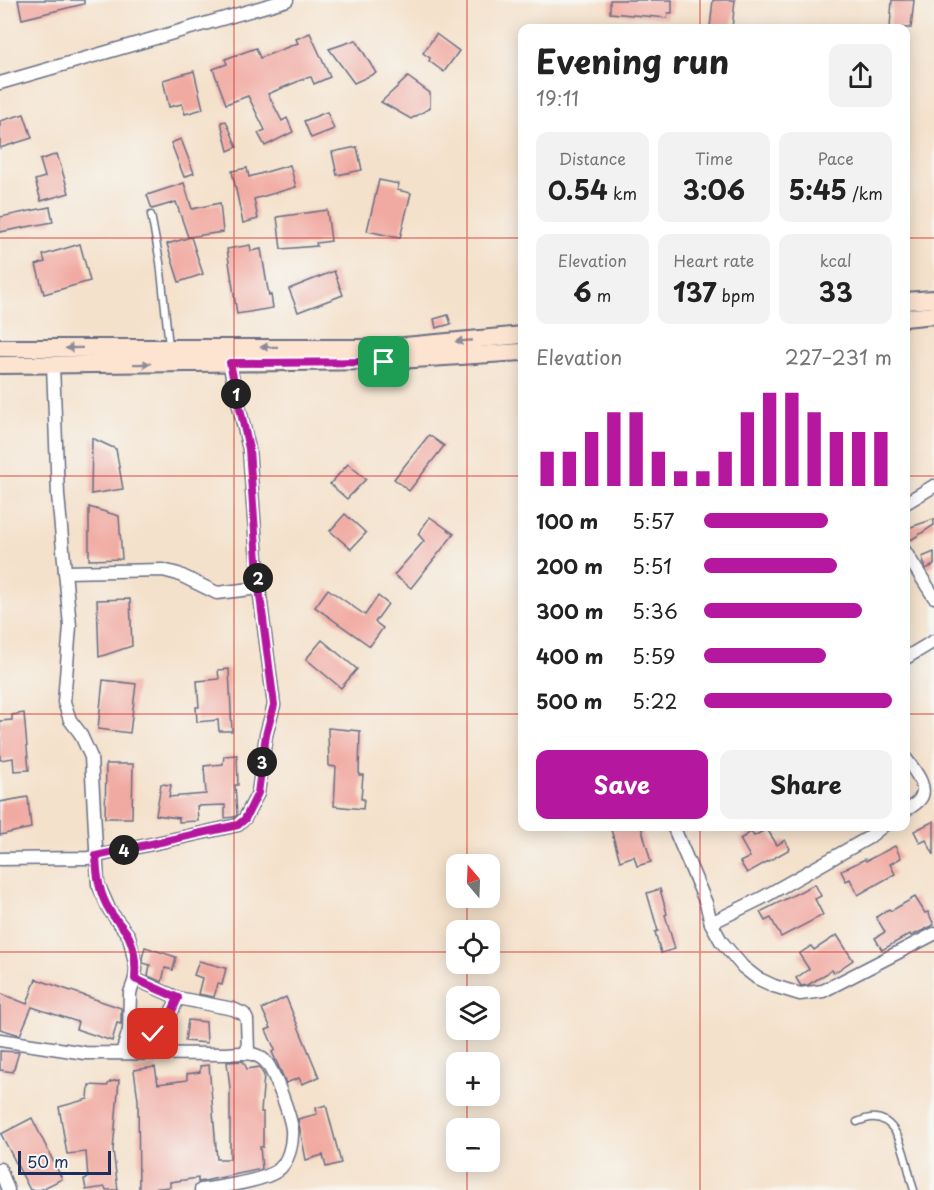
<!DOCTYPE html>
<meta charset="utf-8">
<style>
:root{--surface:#fff;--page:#f2f2f2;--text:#222;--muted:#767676;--accent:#b5179e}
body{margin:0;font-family:"Playpen Sans",sans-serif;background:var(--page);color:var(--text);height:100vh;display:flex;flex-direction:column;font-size:22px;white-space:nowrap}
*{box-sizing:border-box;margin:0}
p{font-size:20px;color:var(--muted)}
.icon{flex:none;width:33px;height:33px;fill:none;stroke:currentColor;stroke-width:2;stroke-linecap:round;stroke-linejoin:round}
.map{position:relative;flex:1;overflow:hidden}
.drawer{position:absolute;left:518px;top:24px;width:392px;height:807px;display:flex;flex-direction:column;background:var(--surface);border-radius:12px;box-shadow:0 3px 15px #0003}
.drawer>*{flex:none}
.needle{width:39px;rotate:341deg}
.tools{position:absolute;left:446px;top:854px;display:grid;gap:12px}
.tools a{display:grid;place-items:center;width:54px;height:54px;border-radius:12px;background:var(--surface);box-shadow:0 3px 15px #0003;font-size:30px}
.scale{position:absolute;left:18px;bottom:15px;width:93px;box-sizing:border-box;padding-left:6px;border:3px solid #1b2f5e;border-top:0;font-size:16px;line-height:21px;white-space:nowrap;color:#1b2f5e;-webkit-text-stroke:4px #f6f6f2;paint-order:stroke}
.pin{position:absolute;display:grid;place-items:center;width:51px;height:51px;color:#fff;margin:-26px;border-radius:12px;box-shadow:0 3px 9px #0006}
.km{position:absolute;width:30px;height:30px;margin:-15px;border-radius:50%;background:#222;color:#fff;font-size:16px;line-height:30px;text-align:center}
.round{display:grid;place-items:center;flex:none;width:63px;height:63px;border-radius:12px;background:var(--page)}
.head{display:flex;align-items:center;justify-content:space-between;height:102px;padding:0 18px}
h1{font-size:33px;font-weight:700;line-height:45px}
.metrics{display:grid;grid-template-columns:repeat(3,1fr);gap:9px;height:102px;padding:6px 18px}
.metrics div{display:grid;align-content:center;border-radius:12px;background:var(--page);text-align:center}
.metrics b{font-size:26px;font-weight:700}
.metrics small{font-size:16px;font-weight:400}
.metrics p{font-size:16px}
.chart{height:168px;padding:12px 18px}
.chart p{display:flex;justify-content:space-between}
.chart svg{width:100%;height:108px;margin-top:6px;stroke:var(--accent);stroke-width:6}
.button{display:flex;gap:12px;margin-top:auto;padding:12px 18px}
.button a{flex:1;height:69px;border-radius:12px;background:var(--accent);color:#fff;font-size:24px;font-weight:700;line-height:69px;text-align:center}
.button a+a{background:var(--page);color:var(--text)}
ul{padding:0 18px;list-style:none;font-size:20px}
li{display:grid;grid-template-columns:96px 72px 1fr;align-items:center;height:45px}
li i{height:15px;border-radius:8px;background:var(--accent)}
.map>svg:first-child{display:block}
.building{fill:#f1aaa2}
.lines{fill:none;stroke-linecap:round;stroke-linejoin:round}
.lane-casing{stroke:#676d84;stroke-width:9}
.street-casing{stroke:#676d84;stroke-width:15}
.secondary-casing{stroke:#676d84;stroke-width:20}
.lane{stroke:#fff;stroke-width:6}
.street{stroke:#fff;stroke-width:12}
.secondary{stroke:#fde4d1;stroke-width:16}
.oneway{fill:#8c8a98}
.route-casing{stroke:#fff;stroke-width:12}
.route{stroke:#b5179e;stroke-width:8}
.grid{fill:none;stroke:#d62828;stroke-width:1.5;stroke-opacity:0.55}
</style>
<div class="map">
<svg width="934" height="1190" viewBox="0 0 934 1190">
<rect width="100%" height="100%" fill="#f6f6f2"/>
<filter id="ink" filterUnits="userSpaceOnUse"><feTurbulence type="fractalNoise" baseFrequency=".0167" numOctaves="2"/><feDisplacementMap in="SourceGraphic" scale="12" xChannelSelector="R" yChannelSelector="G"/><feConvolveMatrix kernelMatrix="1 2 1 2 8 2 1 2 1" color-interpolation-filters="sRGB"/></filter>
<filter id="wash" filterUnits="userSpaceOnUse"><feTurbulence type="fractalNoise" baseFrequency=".008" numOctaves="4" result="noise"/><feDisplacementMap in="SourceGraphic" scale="24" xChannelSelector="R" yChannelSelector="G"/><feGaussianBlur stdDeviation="1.35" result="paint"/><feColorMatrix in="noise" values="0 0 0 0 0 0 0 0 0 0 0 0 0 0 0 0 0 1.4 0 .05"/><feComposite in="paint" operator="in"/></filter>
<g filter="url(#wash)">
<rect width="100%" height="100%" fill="#f4e1cb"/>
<g id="blocks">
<g class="building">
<path d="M18,0h66v4l-62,15z"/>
<path d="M610,0h62v13h-4l-1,5 -57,-5z"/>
<path d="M713,0h22l-3,28h-22z"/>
<path d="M892,0h22l-3,28h-21z"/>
<path d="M310,33l20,44 -16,7 -3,-7 -5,1 -38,16 14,27 5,-3 6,14 -28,14 -7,-13 7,-3 -17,-34 -22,8 -13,-35 14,-5 -2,-5 31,-11 4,10 38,-15 -2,-4z"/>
<path d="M436,34l23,17 -15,21 -15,-11 1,-3 -7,-5z"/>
<path d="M356,40l20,33 -22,10 -25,-34z"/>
<path d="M194,71l9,38 -18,5 -3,-10 -13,3 -6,-27z"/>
<path d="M408,77l22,16v15l-19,11 -30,-17z"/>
<path d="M327,112l7,17 -23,9 -7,-17z"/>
<path d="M24,114l8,24 -32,10v-27z"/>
<path d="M226,121l11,26 -9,4 -7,-29z"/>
<path d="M181,139l13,34 -10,4 -13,-34z"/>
<path d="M357,147l5,23 -25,5 -5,-23z"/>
<path d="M57,154l12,39 -28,8 -6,-21 10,-3 -5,-17z"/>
<path d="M290,165l6,22 -42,12 4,20 -15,4 -11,-52 15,-3 2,9z"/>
<path d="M379,180l20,4 -2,6 14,3 -11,45 -33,-7z"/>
<path d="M184,183l8,26 28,-6 3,29 -35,5 -12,-35 -24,7 -5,-14z"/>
<path d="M50,207l3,15 -53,10v-15z"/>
<path d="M327,210l4,31 -15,2 1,3 -36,3 -4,-32z"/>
<path d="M191,237l12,37 -24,8 -12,-38z"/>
<path d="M80,244l10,37 -46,13 -8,-29 9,-3 -2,-7z"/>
<path d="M250,245l1,6 10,-2 8,47 2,-1 2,13 -36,6 -10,-65z"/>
<path d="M334,271l9,24 -45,17 -9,-23z"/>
<path d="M448,315l3,9 -15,4 -2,-9z"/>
<path d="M429,435l15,11 -35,45 -15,-12z"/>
<path d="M92,438l24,11 7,40 -32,5z"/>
<path d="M348,464l18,15 -19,20 -17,-15z"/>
<path d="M89,507l30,9 3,43 -33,1z"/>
<path d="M345,514l21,19 -15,16 -21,-18z"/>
<path d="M430,517l24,17 -43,54 -17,-13 30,-34 -6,-7z"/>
<path d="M934,519v6l-23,15 -6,-11z"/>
<path d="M934,552v13l-8,4 -4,-12z"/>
<path d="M328,589l37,26 13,-19 10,8 -13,18 8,6 -13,18 -55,-39z"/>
<path d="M130,599l2,47 -33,11 -2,-57z"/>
<path d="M322,640l35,29 -16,19 -35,-29z"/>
<path d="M229,669l3,62h-13l-1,-11 -21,2 -1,-15h3l-2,-26 22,-2 -1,-9z"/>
<path d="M103,680l33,4 -6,49 -32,-4z"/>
<path d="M24,713l5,57 -15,1 -1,-13 -13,2v-39l12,-1v-5z"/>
<path d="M328,728l32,3 -1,44h4l-2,24h3l-1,10 -29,-3 2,-39 -7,-1z"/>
<path d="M237,755l1,30h-3l2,30 -3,2 -9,1v-13l-28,1 1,15 -19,1v-4l-23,-3 5,-31 10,1 -2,12 37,-3 -2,-28 19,-2 1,-8z"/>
<path d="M106,764h27l-1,54h-27z"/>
<path d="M28,797l3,31 -31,7v-33z"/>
<path d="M934,821v34l-8,-15 -6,3 -6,-12z"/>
<path d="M610,826h31l10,36 -14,4 -3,-10 -14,5z"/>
<path d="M767,829l10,16 8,-5 5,9 -43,24 -7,-11 10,-5 -10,-18 11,-7 3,4z"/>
<path d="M895,846l6,12 -11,6 5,10 -37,21 -8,-16 -4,2 -5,-10 24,-12 1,2z"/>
<path d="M815,884l6,12 -6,3 8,16 -42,22 -10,-19 -6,3 -5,-9z"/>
<path d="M660,889l7,25 -2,1 10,34 -14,4 -6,-21 3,-1 -11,-38z"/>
<path d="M915,897l10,16 3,-1 6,13 -23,11 -1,-2 -28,16 -7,-12 10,-6 -9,-15 13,-8 2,2z"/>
<path d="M837,935l16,25 -19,13 -2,-3 -24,15 -7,1 -5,-8 13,-9 -10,-15 12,-8 3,4z"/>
<path d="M145,947l31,10 -3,13 -8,-2 -3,14 -14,-6 2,-11 -7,-2 -1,-5z"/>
<path d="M199,961l27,7 -4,17 -4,-1 -4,13 -16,-3 4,-16 -8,-3z"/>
<path d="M36,979l85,29v16l-4,-1 -5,18 -36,-12 2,-7 -46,-15 -12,28 -20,-6v-36l27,11z"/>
<path d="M286,997l33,80 -17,7 -3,-6 -13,5 -14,-31 3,-2 -9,-20 5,-2 -9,-19z"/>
<path d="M188,1020l18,2 1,21 -22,-2z"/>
<path d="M0,1051l19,1 -6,20 -13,-2z"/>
<path d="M243,1061l4,8 12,-2 5,8 -3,37h2v35h-3l2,22 -58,12 -6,1v-4l-28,4v5l-31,3 -1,-90 -4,-30 21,-3 3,17 29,-4v-6l13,-2v-6l9,-1 8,94h13v-71l-3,-26z"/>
<path d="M119,1080l-6,70 5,40h-12l-1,-3 -19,3 -2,-11 4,-1 -2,-26 -19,2 -8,-47 29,-8 1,-14 18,1 3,-4z"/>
<path d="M326,1105l15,58 -15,4 -3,-12 -17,5 -8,-41 19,-5 -1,-6z"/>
<path d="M32,1118l30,61 -22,11h-10l-29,-56z"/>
</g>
</g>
</g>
<g filter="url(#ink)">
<use href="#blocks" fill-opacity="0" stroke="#676d84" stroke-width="1.5"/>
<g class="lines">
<g class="lane-casing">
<g id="lane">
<path d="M151,215l9,47 9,84"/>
<path d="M857,1122c5,-2 13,-5 19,-4 27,3 31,53 38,72"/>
</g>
</g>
<g class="street-casing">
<g id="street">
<path d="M0,83l287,-83"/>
<path d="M53,365l5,130 12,131 -6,76 6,18 10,13 11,24 7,127 12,27 19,25 7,32 -1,11 -5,14 -1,37 -7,23"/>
<path d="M904,504l30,-18"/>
<path d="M904,550l30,47"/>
<path d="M65,572l98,-2 15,4 39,19 42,-5"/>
<path d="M904,659l30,-18"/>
<path d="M904,756c7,11 26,30 16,43 -3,5 -11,9 -16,12"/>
<path d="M673,826l33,77 5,20 10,18 22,26 14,11 17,8 26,8 23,-3 111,-57"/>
<path d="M0,859l88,-1 150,-33 7,-7 13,-25 8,-58 8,-30 -15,-117 -10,-139 -20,-86"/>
<path d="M711,923l51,-25 106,-60 15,-12"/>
<path d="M135,979l43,19 55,11 11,5 3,6 1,32"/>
<path d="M0,1040l85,13 140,1c13,-1 29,-4 40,7 9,9 25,54 27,68 1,14 -3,33 -15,42 -14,10 -57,16 -76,19"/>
<path d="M125,1044c34,-12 38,-13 53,-46"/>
<path d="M0,1169l8,21"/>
</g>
</g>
<g class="secondary-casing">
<g id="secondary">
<path d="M904,301l30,-2"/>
<path d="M904,318l30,-3"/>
<path d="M0,348h383l139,-13"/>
<path d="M0,365l384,-4 138,-9"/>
</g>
</g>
<use href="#lane" class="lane"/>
<use href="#street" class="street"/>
<use href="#secondary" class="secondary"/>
</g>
<defs><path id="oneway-solid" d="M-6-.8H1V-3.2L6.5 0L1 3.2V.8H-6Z" transform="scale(1.5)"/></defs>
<g class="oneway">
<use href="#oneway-solid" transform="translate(464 341) rotate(175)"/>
<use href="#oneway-solid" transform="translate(269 347) rotate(-180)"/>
<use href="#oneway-solid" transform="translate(74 348) rotate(179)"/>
<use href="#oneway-solid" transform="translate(142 364) rotate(-1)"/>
</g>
</g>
<g class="lines" filter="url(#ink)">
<g class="route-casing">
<path id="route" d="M153,1034l15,-14 10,-22 -43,-19c1,-13 0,-29 -6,-42 -4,-9 -14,-17 -19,-26 -11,-17 -13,-35 -14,-55l142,-31 7,-6 13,-26 8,-58 8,-30 -15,-117 -10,-139 -19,-86 154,-1"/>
</g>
<use href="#route" class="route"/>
</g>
<path class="grid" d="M234,0v1190M467,0v864M700,0v28M0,238h522M904,238h30M0,476h522M904,476h30M0,714h522M904,714h30M700,826v364M467,897v33M0,952h456M489,952h445M467,963v33M467,1029v33M467,1095v33M467,1161v29"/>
</svg>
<div class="tools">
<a><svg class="needle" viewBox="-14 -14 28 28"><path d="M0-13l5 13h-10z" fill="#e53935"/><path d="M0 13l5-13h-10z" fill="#767676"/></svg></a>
<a><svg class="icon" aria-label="locate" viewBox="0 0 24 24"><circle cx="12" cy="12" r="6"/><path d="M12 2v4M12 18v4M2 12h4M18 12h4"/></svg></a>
<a><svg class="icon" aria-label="layers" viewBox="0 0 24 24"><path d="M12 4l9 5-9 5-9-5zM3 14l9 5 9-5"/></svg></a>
<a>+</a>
<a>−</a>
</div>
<div class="scale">50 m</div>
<div class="pin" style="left:384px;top:362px;background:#1e9e55"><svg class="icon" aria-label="arrive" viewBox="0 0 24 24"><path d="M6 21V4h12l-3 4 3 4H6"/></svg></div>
<div class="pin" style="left:153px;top:1034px;background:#d93025"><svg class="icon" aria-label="check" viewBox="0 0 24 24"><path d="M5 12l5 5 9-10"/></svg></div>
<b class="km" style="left:236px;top:394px">1</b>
<b class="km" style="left:258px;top:578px">2</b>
<b class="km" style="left:262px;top:762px">3</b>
<b class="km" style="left:124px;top:850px">4</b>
<section class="drawer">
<div class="head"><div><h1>Evening run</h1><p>19:11</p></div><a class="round"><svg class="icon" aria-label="share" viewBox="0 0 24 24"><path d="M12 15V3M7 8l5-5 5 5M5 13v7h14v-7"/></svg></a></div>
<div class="metrics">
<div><p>Distance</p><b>0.54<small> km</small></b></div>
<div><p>Time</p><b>3:06</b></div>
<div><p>Pace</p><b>5:45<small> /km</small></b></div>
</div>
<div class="metrics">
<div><p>Elevation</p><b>6<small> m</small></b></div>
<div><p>Heart rate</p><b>137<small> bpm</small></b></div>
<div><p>kcal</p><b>33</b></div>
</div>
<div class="chart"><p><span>Elevation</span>227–231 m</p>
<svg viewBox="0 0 160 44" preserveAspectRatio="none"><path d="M5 44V30M15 44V30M25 44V22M35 44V14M45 44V14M55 44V30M65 44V38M75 44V38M85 44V30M95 44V14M105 44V6M115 44V6M125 44V14M135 44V22M145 44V22M155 44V22"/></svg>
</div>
<ul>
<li><b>100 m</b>5:57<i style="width:66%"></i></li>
<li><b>200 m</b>5:51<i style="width:71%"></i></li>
<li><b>300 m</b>5:36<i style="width:84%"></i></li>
<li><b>400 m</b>5:59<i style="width:65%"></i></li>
<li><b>500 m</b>5:22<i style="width:100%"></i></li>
</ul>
<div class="button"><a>Save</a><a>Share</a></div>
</section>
</div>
